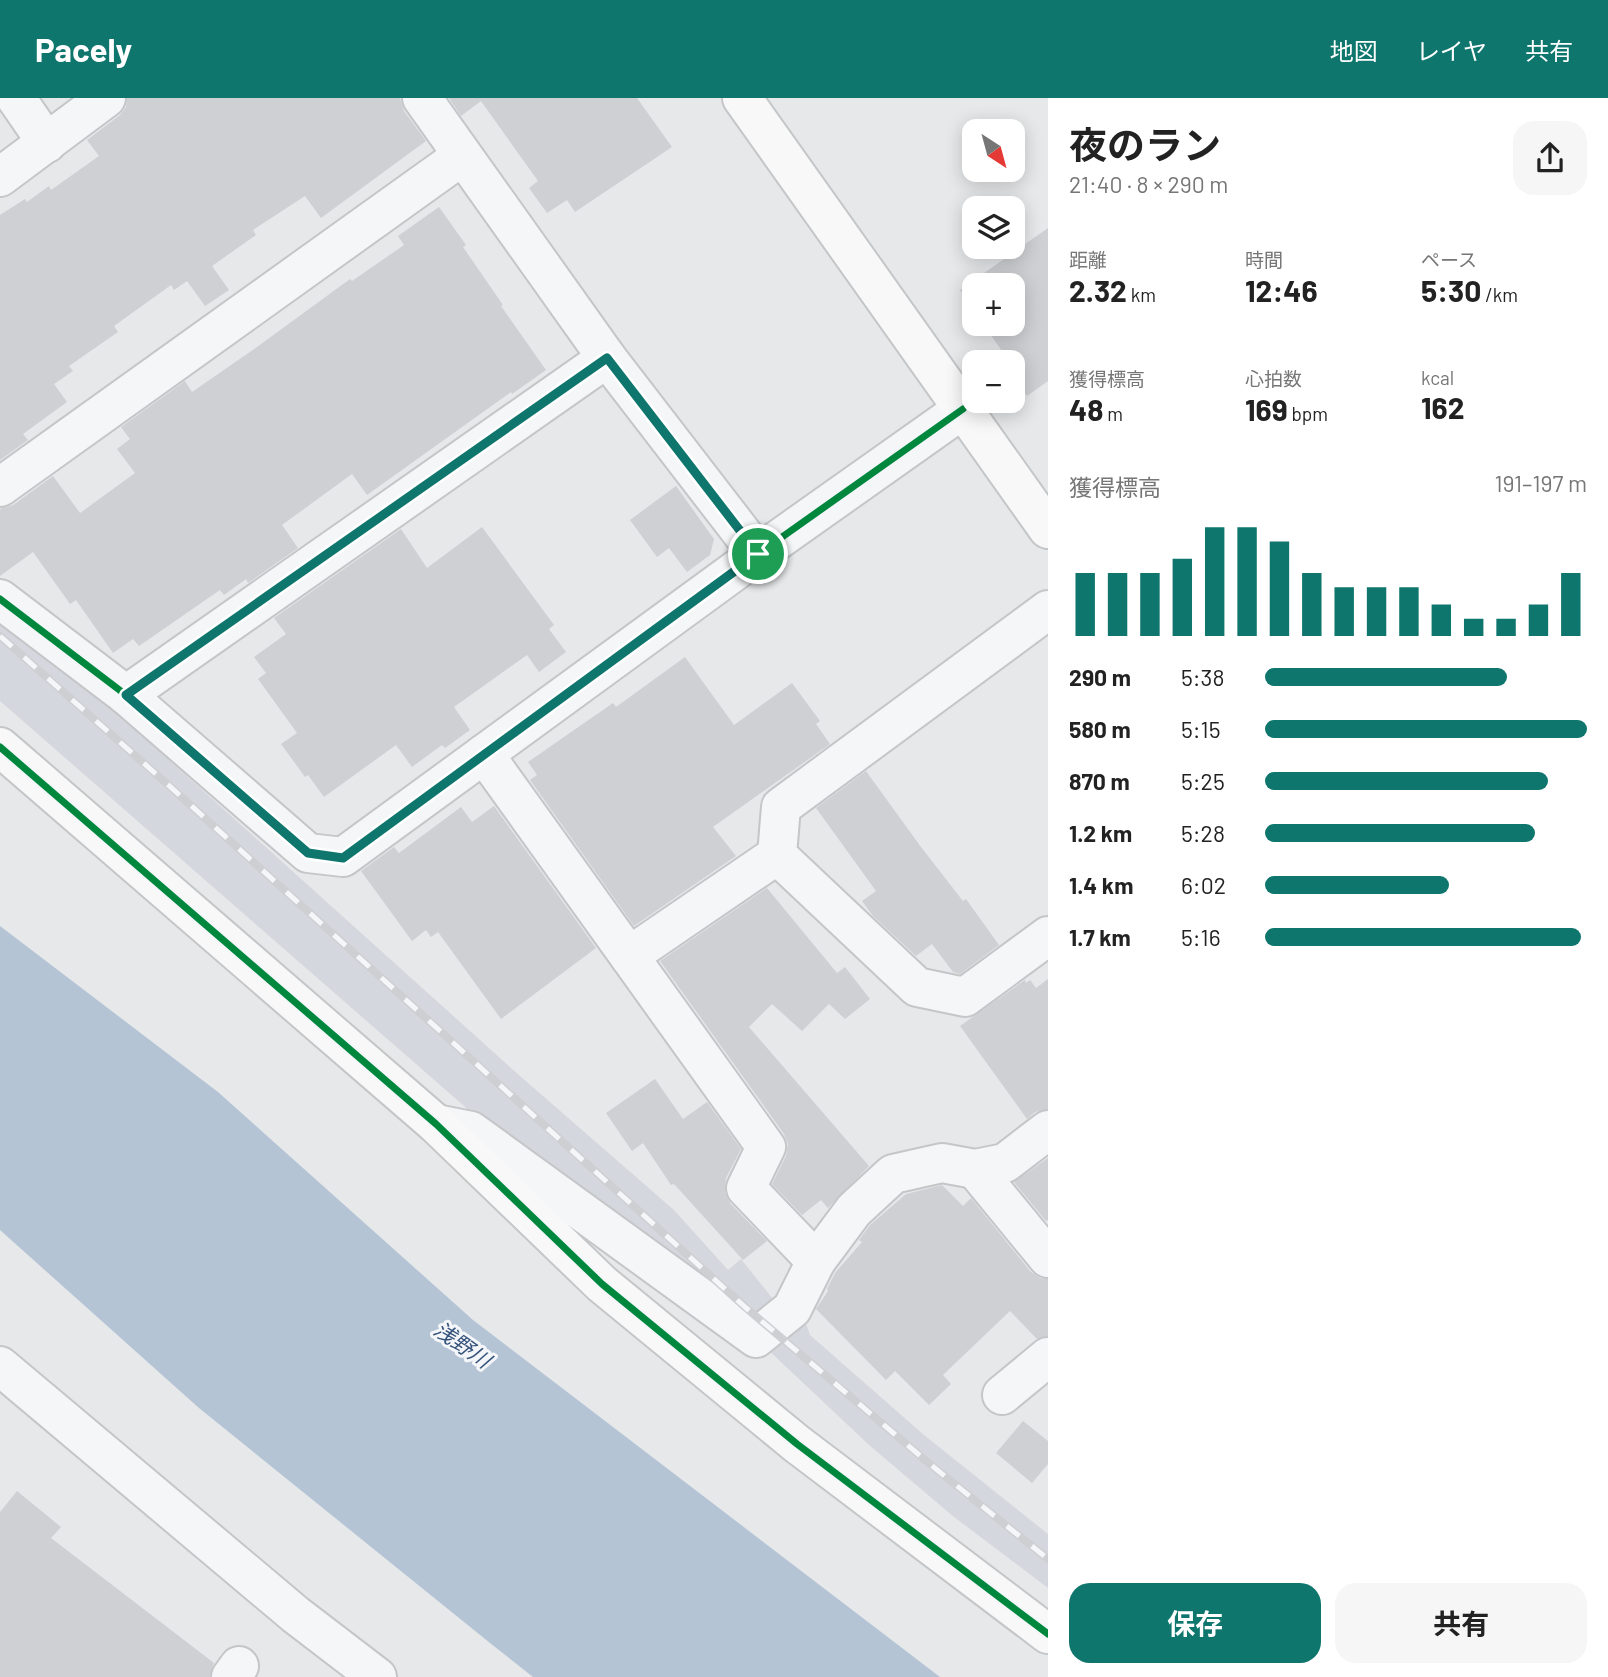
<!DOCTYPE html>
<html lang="ja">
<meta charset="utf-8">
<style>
:root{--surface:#fff;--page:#f6f6f6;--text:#222;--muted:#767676;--accent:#0f766e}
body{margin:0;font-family:Barlow,"Noto Sans JP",sans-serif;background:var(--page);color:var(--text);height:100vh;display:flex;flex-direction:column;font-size:26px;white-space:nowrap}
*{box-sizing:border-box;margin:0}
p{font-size:23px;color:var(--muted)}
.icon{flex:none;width:38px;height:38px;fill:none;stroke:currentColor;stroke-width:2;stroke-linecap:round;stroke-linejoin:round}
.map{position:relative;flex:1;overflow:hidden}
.sheet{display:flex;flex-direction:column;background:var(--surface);width:560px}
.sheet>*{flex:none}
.needle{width:46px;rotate:144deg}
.tools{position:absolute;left:962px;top:21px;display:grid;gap:14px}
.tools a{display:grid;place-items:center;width:63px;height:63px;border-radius:14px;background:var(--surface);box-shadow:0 4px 18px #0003;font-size:35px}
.pin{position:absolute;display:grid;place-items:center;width:60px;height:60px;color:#fff;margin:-30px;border:4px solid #fff;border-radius:50%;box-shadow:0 2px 7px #0007}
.round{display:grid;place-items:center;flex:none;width:74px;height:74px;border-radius:21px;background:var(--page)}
.overview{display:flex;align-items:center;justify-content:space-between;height:119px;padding:0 21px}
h1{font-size:38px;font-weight:700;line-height:52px}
.stats{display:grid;grid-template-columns:repeat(3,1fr);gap:10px;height:119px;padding:7px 21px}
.stats div{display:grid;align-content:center}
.stats b{font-size:30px;font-weight:700}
.stats small{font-size:19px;font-weight:400}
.stats p{font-size:19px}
.chart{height:196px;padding:14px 21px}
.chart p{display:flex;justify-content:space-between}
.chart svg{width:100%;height:126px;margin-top:7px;stroke:var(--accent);stroke-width:6}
.button{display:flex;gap:14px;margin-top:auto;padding:14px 21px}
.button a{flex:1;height:80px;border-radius:21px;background:var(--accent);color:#fff;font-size:28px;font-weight:700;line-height:80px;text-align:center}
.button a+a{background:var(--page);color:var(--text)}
ul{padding:0 21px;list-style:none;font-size:23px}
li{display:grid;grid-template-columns:112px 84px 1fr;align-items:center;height:52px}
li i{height:18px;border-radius:9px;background:var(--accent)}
header{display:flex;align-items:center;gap:42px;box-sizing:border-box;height:98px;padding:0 35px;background:var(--accent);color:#fff}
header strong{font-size:33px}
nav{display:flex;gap:38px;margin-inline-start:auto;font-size:24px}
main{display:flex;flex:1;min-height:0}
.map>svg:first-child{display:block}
.built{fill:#d4d7dd}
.water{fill:#b4c4d5}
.building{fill:#ced0d3}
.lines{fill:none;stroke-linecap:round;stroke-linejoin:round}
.street-casing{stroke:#c4c6c8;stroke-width:42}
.secondary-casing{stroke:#c4c6c8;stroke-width:42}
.street{stroke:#f5f6f7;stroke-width:38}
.secondary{stroke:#f8f8f8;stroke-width:38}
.rail-casing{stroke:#cecfd2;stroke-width:8}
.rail{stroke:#f4f6f9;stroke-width:5;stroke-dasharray:16;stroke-linecap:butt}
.cycleway-casing{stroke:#f4f6f9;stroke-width:11}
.cycleway{stroke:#00873e;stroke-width:7}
.route-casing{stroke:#fff;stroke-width:14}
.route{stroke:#0f766e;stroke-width:9}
.labels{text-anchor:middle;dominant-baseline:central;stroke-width:6;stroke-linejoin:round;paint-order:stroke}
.water-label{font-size:21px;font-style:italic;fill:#34527a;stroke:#f4f6f9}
</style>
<header>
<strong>Pacely</strong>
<nav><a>地図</a><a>レイヤ</a><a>共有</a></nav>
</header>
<main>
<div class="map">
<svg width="1048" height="1579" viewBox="0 0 1048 1579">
<rect width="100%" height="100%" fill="#e6e8ea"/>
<path class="built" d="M0,520l169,136v6l351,316 154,134 54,60 13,-11 36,45 25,8 8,23 114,100 124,99v54l-94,-71 -85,-72 -105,-99 -261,-206 -503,-439z"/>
<path class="water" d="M0,828l218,166 255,228 467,357h-407l-43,-34 -291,-235 -199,-178z"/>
<g class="building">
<path d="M127,0h273l4,13 22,30 -105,77 -16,-22 -52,34 3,5 -44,31 17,24 -24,16 -18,-25 -13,9 -3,-5 -57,41 4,6 -49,34 4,5 -19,13 13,18 -44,32 5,6 -28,20v-245l25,-16 2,3 22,-16 2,4 48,-34 -12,-16 33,-25 6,-8z"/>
<path d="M449,0h188l35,49 -97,65 -8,-12 -20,13 -18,-25 9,-7 -57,-80 -20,15z"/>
<path d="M439,109l27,38 -3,2 40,58 -2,1 45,64 -34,24 -1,-2 -144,103 -15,-21 -70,51 16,23 -50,35 -2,-4 -22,16 -4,-5 -81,56 -6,-7 -20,14 -37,-53 -6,4 -37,-52 -33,24v-67l13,-4 40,-29 27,37 55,-40 -18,-24 13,-10 -9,-12 64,-46 7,11 65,-45 93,-68 2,2 52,-36 -6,-9z"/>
<path d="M1048,130v153l-21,15 -14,-20v-14h-9l-6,-8 4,-3 -19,-27h30v-39h-38v27l-15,-22z"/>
<path d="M676,388l38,53 -4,16 -23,17 -18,-24 -12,9 -27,-37z"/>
<path d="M482,429l72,98 -5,4 17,23 -27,20 -12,-17 -73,52 16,23 -25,18 -3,-3 -30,22 -16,-22 -72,52 -16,-22 -3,2 -24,-33 16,-11 -39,-54 8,-6 -12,-16 32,-23 -12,-16 127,-89 26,39z"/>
<path d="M685,559l49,68 58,-42 28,38 -4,3 14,20 -117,83 23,29 -102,70 -104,-146 7,-5 -9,-13 85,-59 3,4z"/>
<path d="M866,673l55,76 42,54 3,-2 33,46 -39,29 -7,-2 -21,-28 -16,12 -43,-40 -11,-15 14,-10 -60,-83z"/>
<path d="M494,708l102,142 -95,71 -63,-87 -7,5 -5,-7 -14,11 -51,-70 33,-24 5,6 62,-46 11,15z"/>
<path d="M767,790l70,85 8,-6 25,32 -25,20 -16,-15 -27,27 -30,-27 -23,23 120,139 -41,42 -7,-8 -19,15 -30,-31 14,-28 2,-12 -4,-10 -124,-173z"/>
<path d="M1048,881v130l-13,3 -8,7 -67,-93 65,-46 1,3 4,-3 6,8z"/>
<path d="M655,981l28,40 24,-17 34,47 -15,29 -1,14 5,11 37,38 -24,19 -69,-76 -3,1 -28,-42 -11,8 -26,-38z"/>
<path d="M1048,1060v62l-2,1 -32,-39z"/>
<path d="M942,1087l21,21 8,-8 60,74 9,6 8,1v57l-11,3 -27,-28 -67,64 8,9 -22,21 -34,-34 -9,9 -70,-71 12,-18 -1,-2 8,-16 27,-31 -3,-2 11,-15 36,-31z"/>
<path d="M1023,1323l25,20v23l-16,19 -36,-30z"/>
<path d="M17,1393l44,36 -10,11 163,125 -4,14h-210v-165z"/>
</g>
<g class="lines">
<g class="street-casing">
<g id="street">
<path d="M16,0l31,45"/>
<path d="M422,0l185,260 151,196"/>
<path d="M0,79l106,-79"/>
<path d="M0,389l462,-331"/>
<path d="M0,501l126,96 182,158 35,4 415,-303 205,-145"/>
<path d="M1048,512l-267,197 -4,48 140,132 48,10 83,-61"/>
<path d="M126,597l481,-337"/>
<path d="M484,656l145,202 148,-101"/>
<path d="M629,858l137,191 -20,41 70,73 38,-51 39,-36 49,-11 33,6 30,-6 43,-33"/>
<path d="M436,1026l35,7 285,207 36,-29 24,-48"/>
<path d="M975,1071l73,89"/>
<path d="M0,1268l296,249 81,62"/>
<path d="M1002,1297l46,-38"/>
<path d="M231,1579l8,-11"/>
</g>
</g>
<g class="secondary-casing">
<g id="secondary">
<path d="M742,0l306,431"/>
<path d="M0,649l436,377 166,160 195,160 251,190"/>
</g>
</g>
<use href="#street" class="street"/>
<use href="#secondary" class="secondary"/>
<g class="rail-casing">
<path id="rail" d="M0,538l165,146 580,525 186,158 117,94"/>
</g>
<use href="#rail" class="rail"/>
<g class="cycleway-casing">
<g id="cycleway">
<path d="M0,501l126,96 182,158 35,4 415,-303 205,-145"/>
<path d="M0,649l436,377 166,160 195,160 251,190"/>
</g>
</g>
<use href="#cycleway" class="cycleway"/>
</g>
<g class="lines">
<g class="route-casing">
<path id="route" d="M607,260l151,196 -415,304 -35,-5 -182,-158z"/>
</g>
<use href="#route" class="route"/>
</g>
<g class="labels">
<g class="water-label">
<text transform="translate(463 1246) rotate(35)">浅野川</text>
</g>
</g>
</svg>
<div class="tools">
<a><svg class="needle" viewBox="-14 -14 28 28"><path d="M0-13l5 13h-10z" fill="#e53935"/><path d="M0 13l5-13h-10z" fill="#767676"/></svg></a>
<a><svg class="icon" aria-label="layers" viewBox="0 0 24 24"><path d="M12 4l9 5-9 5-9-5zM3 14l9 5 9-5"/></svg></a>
<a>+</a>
<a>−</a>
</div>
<div class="pin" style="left:758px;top:456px;background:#1e9e55"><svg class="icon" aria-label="arrive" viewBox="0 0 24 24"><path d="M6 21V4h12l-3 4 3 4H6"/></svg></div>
</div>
<section class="sheet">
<div class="overview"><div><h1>夜のラン</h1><p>21:40 · 8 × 290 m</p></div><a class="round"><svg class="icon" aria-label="share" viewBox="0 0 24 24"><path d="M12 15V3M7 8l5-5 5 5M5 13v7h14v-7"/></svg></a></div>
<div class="stats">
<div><p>距離</p><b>2.32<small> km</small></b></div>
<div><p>時間</p><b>12:46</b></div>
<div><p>ペース</p><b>5:30<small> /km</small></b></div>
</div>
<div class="stats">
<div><p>獲得標高</p><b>48<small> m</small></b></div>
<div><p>心拍数</p><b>169<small> bpm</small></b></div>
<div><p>kcal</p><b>162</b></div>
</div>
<div class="chart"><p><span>獲得標高</span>191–197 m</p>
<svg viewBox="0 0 160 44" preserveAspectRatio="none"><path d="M5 44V22M15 44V22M25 44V22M35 44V17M45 44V6M55 44V6M65 44V11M75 44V22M85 44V27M95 44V27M105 44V27M115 44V33M125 44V38M135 44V38M145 44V33M155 44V22"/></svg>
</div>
<ul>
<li><b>290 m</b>5:38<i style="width:75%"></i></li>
<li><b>580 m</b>5:15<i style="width:100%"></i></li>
<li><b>870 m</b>5:25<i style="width:88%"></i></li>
<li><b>1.2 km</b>5:28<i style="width:84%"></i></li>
<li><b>1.4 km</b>6:02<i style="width:57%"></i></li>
<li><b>1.7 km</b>5:16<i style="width:98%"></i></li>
</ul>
<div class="button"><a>保存</a><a>共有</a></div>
</section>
</main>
